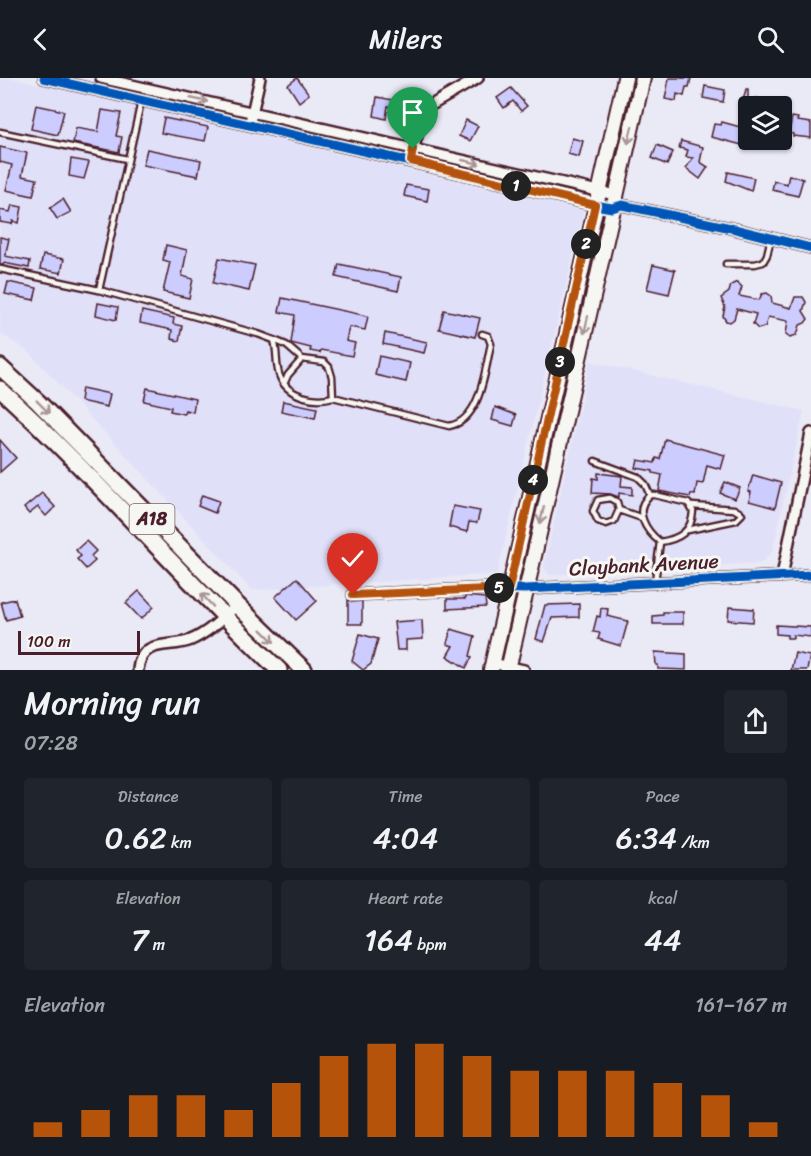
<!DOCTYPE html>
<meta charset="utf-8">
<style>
:root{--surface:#171b24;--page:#20242c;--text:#f1f3f6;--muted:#9ea1a6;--accent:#b45309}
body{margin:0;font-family:Sriracha,sans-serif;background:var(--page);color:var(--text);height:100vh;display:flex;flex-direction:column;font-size:22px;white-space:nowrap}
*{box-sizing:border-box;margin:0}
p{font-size:20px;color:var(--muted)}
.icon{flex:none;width:33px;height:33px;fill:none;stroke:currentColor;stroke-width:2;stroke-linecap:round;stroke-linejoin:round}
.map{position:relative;height:592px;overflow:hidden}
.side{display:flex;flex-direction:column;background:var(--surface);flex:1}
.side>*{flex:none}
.tools{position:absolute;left:738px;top:18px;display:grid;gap:12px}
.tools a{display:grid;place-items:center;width:54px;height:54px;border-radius:6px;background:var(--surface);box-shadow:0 2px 4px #0004;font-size:30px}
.scale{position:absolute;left:18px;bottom:15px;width:122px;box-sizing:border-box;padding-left:6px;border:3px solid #4a1f2b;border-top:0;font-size:16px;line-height:21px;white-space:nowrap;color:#4a1f2b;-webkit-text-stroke:4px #f6f6f2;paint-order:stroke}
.pin{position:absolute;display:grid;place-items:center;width:51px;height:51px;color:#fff;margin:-62px -26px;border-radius:50% 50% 50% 0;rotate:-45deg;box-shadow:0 0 6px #0007}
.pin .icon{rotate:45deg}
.km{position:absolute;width:30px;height:30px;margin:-15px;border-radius:50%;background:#222;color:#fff;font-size:16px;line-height:30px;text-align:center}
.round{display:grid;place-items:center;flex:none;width:63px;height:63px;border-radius:6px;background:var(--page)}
.head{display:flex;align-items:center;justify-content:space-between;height:102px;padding:0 24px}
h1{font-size:33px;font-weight:600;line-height:45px}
.stats{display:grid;grid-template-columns:repeat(3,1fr);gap:9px;height:102px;padding:6px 24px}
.stats div{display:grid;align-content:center;border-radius:6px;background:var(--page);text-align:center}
.stats b{font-size:30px;font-weight:600}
.stats small{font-size:16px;font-weight:400}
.stats p{font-size:16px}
.chart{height:168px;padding:12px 24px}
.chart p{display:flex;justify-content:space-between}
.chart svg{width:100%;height:108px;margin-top:6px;stroke:var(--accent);stroke-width:6}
header{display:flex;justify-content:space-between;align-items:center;height:78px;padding:0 24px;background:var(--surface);font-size:27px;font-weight:600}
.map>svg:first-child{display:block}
.built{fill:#e1e0f9}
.building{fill:#cdccff;stroke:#4a1f2b;stroke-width:1.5}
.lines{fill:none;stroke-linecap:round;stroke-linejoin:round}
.service-casing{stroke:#4a1f2b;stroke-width:9}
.minor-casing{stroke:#4a1f2b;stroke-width:14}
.secondary-casing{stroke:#4a1f2b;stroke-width:18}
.trunk-casing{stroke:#4a1f2b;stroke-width:20}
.service{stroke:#f6f6f2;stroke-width:4.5}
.minor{stroke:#f6f6f2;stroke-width:9}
.secondary{stroke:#f6f6f2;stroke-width:14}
.trunk{stroke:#f6f6f2;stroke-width:15}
.cycleway-casing{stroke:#f6f6f2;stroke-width:13}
.cycleway{stroke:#0057b8;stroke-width:9}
.oneway{stroke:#a99598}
.route-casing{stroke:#fff;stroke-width:12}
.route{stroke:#b45309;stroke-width:8}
.labels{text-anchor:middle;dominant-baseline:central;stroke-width:6;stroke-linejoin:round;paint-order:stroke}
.shield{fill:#f6f6f2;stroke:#7e6067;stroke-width:1.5}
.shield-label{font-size:18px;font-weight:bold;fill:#4a1f2b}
.street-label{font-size:20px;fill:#4a1f2b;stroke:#f6f6f2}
</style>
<header><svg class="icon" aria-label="back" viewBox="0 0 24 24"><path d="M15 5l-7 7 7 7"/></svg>Milers<svg class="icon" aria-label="search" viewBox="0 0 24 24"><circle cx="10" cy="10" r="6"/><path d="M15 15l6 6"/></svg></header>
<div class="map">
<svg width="811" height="592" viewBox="0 0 811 592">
<rect width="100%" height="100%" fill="#eae9f6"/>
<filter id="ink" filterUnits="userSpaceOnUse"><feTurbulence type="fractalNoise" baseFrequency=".0167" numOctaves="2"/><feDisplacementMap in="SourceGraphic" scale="12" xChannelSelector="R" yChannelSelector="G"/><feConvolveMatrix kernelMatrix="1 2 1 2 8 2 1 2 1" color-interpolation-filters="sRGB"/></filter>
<g filter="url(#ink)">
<g class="built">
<path d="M0,0h13l571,132 -87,364 -245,16 -223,-238 -29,-19z"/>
<path d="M590,283l214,50 -32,141 -11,11 -212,12 -5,-8z"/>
</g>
<g class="building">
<path d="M297,0l12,16 -10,8 -11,-17z"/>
<path d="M669,0h22l-2,9h-3l-2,9 -7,-2 -1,7 -11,-2z"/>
<path d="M705,8l20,4 -2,12 -20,-4z"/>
<path d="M511,10l16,18 -6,5 -8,-10 -9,7 -7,-10z"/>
<path d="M746,11h2v10l8,2v-3l26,6 -1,2h-33v4l-7,-1z"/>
<path d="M377,19l16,3 -1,7 -4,-1 -2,13 -12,-3z"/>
<path d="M36,27l28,6 -6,24 -27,-6z"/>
<path d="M102,32l19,3 -5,23 6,1 -3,15 -46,-9 3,-15 22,4z"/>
<path d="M792,39l6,1 -1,3 14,2v15l-18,-2v-2l-4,-1z"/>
<path d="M164,40l44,9 -3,14 -44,-8z"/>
<path d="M466,42l12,6 -8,15 -11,-5z"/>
<path d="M722,44l22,6 -2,12h13l-1,8 -43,-11 3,-13 7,1z"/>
<path d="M572,60l11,3 -4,16 -11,-3z"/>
<path d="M681,63l22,6 -3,15 8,5 -8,12 -14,-11 7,-10 -7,-1 2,-7 -9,-2z"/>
<path d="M657,67l16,7 -6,13 -15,-7z"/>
<path d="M0,69l27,6 -5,23 15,3 -4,17 -27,-6 6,-25 -12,-3z"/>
<path d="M147,71l54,11 -3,16 -55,-11z"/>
<path d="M71,81l18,3 -5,17 -15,-3z"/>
<path d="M728,94l26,6 -3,13 -25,-10z"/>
<path d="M789,97l14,4 -5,17 -26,-6 2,-9 13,3z"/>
<path d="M406,107l23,4 -2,12 -23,-5z"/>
<path d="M63,121l8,13 -14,7 -7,-11z"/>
<path d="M12,127l10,2 -3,16 -6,-2 -1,3 -12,-2v-12l10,2z"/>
<path d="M0,159l9,2 -4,17 25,5 -1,7 -25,-5 -1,2h-3z"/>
<path d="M166,167l21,5 -5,26 11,3 -4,19 -26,-6 7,-30 -7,-2z"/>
<path d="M43,177l21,4 -3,14 -21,-4z"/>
<path d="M219,180l36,7 -6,26 -36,-8z"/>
<path d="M339,186l62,13 -3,14 -62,-14z"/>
<path d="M653,187l22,5 -6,24 -22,-5z"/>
<path d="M8,204l29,6 -3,12 -29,-6z"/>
<path d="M737,204l5,5 -3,9 20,4 3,-6 5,-1 4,3 1,7 19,5 4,-11h8l3,5 -3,9 5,8 -3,4 -5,2 -3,10 -7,2 -4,-3 2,-13 -20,-4 -3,10 -7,2 -5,-5 3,-10 -19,-5 -3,10 -4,3 -4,-1 -3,-5 2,-9 -4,-9 8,-6 2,-7z"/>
<path d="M282,220l86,18 -3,14 -16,-3 -3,14 9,2 -3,13 -31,-6 -1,3 -10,-2 1,-3 -20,-5 4,-28 -16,-3z"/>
<path d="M98,225l20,4 -2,13 -20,-5z"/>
<path d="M444,232l36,8 -5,19 -36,-8z"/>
<path d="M142,233l32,7 -1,6 9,2 -3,15 -8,-2 1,-9 -32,-7z"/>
<path d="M385,255l42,9 -3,11 -41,-9z"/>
<path d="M379,278l31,7 -4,19 -31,-7z"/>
<path d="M82,310l28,6 -3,13 -27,-6z"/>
<path d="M147,310l48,11 -2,13 -8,-2 -1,4 -14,-3 1,-4 -27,-6z"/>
<path d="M283,323l34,7 -2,10 -34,-7z"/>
<path d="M495,329l21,8 -3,11 -21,-6z"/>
<path d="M665,361l60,16 -4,14 -14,-4 -4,19 -6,-1 -2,12 -4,-1 -1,3 -31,-6 3,-16 -9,-2v-2l-17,-3 2,-8 17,3 1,-5 4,1z"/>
<path d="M0,362l16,18 -16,14z"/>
<path d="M598,395l24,3 -1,10 11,1v8l-13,-2v4l-9,-3 -18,-1 1,-15 5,1z"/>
<path d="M753,397l28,8 -6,25 -26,-7 2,-9 -3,-1z"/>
<path d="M725,404l15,6 -5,11 -15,-6z"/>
<path d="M42,415l13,14 -9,9 -8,-9 -9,7 -5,-6z"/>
<path d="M202,417l17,6 -4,12 -17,-7z"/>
<path d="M453,428l27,5 -3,12 -8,-1 -2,10 -18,-5z"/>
<path d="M86,463l10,10 -5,5 4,5 -9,8 -9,-10 4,-3 -5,-6z"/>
<path d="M297,500l20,23 -21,19 -21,-23z"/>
<path d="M139,513l15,16 -13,12 -15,-16z"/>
<path d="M465,518l20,2 1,9 -39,2v-10h18z"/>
<path d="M15,521l5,17 -14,4 -5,-18z"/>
<path d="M348,522l5,2 9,-1v23h-14z"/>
<path d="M579,526v13l-27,1 -8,24 -8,-3 9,-34z"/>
<path d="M729,529l25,2 -1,13 -25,-2z"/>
<path d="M601,530l7,1 -1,7 21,5 -7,25 -23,-7 2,-6 -7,-1 4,-16 3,1z"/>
<path d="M663,534h20v12h-30v-8l10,-1z"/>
<path d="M422,542l1,19 -17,1v10h-9l-3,-28z"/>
<path d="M776,547l35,2v10l-18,-2v3h-6v-3l-11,-1z"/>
<path d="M451,551l24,7 -5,20 2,1 -6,11 -19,-12 6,-10 -6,-2z"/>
<path d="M360,556l18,5 -7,25 -8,6 -11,-9z"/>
<path d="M655,574l31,2v16l-28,-1v-4h-2z"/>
<path d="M795,575l15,3 -3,14h-16z"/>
</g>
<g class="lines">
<g class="service-casing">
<g id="service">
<path d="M0,54l127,27"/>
<path d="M726,186h29l8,-2 4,-7 4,-17"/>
<path d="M0,191l99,21 159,44 16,6c4,12 1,26 6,37 8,20 35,25 53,20l116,29c32,-5 36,-57 42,-82l-3,-8 -6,-2"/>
<path d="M99,212l42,-188"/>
<path d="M274,262l12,5 16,14 22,3 5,5 3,10 1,20"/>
<path d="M284,306l4,-9 14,-16"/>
<path d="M595,383l43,16 7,7 5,11"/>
<path d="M650,417h5l33,8 5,8c-1,21 -14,28 -33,31 -14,-11 -28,-32 -10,-47z"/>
<path d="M619,432l-5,11 -8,3 -8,-3 -5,-10 5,-11 12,-2 7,4 2,8 23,8"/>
<path d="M688,452l48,-10 6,-6 -8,-5 -42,-3"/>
<path d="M655,504l5,-40"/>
</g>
</g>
<g class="minor-casing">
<g id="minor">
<path d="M44,0c184,43 368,83 551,127l17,3 10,-3 109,23 80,20"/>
<path d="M101,0l497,113 17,4 3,4"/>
<path d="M251,40l9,-40"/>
<path d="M412,75l12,-40 4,-6 50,-29"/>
<path d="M782,498l29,-143"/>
<path d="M353,517l142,-7 30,1 286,-14"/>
<path d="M492,585l32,7"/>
<path d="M138,592c3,-33 32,-21 53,-30 17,-7 32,-22 46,-35"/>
</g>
</g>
<g class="secondary-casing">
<g id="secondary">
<path d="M491,592l134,-592"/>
<path d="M508,592l135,-592"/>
</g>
</g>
<g class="trunk-casing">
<g id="trunk">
<path d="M0,289l37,34 200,204 67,65"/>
<path d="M0,311c97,89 183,190 279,281"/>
</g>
</g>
<use href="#service" class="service"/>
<use href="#minor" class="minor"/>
<use href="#secondary" class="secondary"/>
<use href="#trunk" class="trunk"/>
<g class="cycleway-casing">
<g id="cycleway">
<path d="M44,0c184,43 368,83 551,127l17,3 10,-3 109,23 80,20"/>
<path d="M353,517l142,-7 30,1 286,-14"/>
</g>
</g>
<use href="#cycleway" class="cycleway"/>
</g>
<defs><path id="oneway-shaft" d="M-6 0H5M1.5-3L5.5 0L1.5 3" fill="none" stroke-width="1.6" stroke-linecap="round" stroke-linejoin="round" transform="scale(1.5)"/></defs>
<g class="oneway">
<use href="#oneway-shaft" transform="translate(199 22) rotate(13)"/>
<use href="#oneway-shaft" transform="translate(630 57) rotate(104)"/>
<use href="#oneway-shaft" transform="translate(471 84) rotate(13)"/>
<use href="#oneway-shaft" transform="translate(586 247) rotate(103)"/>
<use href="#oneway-shaft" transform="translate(43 329) rotate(45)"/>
<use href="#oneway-shaft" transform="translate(542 437) rotate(103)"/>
<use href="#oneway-shaft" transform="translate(207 522) rotate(-133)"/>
<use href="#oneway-shaft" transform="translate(268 558) rotate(45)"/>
</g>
</g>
<g class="lines" filter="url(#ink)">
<g class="route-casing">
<path id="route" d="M353,517l156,-7 86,-383 -184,-44 2,-12"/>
</g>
<use href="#route" class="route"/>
</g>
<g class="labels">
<rect class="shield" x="129.5" y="426" width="45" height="30" rx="4.5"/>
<g class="shield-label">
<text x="152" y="441">A18</text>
</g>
<g class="street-label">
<text transform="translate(644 487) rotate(-3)">Claybank Avenue</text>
</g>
</g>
</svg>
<div class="tools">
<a><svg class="icon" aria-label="layers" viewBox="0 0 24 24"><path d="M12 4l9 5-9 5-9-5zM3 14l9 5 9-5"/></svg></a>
</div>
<div class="scale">100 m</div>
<div class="pin" style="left:413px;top:71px;background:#1e9e55"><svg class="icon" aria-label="arrive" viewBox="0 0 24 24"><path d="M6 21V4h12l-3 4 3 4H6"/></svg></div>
<div class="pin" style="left:353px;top:517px;background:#d93025"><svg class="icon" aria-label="check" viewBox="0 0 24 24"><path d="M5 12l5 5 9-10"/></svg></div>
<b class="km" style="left:516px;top:108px">1</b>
<b class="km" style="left:586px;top:166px">2</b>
<b class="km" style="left:560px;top:284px">3</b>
<b class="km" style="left:533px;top:402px">4</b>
<b class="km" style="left:499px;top:510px">5</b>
</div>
<section class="side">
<div class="head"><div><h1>Morning run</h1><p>07:28</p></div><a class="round"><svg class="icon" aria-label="share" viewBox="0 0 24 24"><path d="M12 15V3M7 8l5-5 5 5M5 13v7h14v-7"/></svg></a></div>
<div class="stats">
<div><p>Distance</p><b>0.62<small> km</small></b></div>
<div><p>Time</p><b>4:04</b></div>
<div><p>Pace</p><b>6:34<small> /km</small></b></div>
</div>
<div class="stats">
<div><p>Elevation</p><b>7<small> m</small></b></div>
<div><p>Heart rate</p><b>164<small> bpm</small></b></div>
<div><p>kcal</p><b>44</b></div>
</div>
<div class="chart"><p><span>Elevation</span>161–167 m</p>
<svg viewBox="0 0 160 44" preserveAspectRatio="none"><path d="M5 44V38M15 44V33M25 44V27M35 44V27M45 44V33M55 44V22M65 44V11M75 44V6M85 44V6M95 44V11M105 44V17M115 44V17M125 44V17M135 44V22M145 44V27M155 44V38"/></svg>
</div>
</section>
